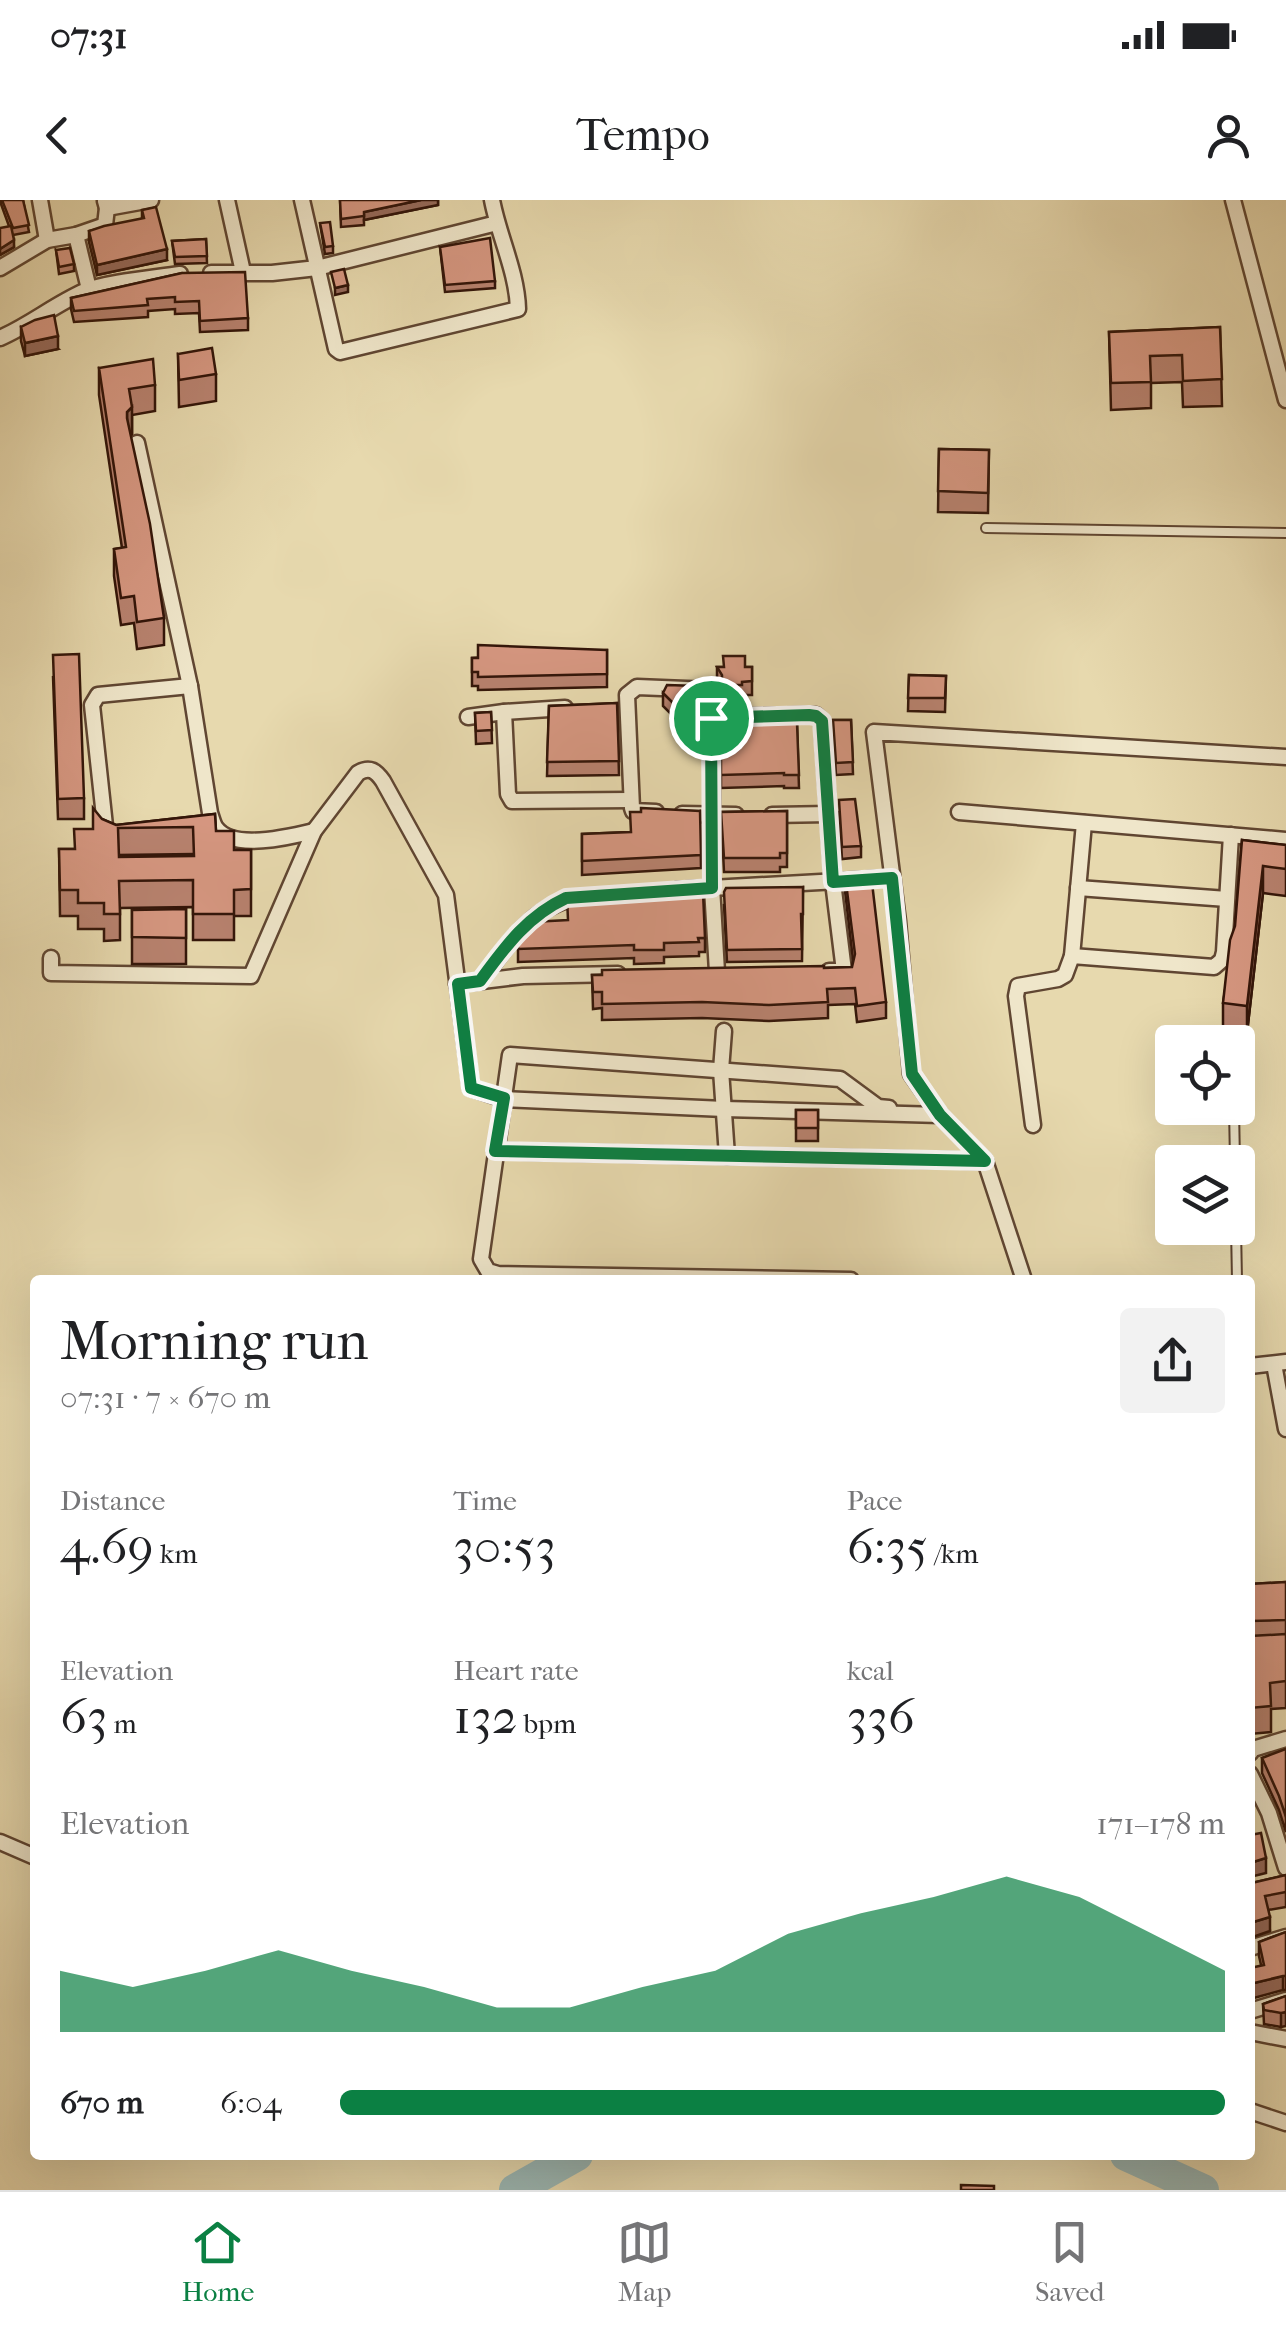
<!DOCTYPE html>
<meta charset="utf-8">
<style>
:root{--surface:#fff;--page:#f2f2f2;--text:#202124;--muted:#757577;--line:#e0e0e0;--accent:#0b8043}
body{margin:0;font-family:"IM FELL French Canon",serif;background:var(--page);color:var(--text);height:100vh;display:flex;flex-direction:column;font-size:38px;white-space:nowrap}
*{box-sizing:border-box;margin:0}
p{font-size:32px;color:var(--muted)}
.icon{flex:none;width:55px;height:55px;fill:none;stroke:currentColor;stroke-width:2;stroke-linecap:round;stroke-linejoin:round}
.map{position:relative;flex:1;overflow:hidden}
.details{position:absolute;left:30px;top:1075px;width:1225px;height:885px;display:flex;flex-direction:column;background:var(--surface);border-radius:10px;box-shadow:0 10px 40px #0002}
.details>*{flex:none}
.buttons{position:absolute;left:1155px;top:825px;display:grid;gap:20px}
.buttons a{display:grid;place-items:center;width:100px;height:100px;border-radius:10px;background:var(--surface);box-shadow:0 10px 40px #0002;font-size:50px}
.pin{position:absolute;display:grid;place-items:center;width:85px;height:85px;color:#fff;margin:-42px;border:5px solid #fff;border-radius:50%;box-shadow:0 2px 10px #0007}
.round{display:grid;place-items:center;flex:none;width:105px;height:105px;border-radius:10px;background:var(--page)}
.overview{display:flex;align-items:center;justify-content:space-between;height:170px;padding:0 30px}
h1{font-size:55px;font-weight:600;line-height:75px}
.stats{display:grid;grid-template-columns:repeat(3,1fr);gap:15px;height:170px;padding:10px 30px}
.stats div{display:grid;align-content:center}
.stats b{font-size:50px;font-weight:600}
.stats small{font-size:28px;font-weight:400}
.stats p{font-size:28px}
.chart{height:280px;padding:20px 30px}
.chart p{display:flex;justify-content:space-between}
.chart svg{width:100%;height:180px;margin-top:10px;fill:var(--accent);opacity:.7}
ul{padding:0 30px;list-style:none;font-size:32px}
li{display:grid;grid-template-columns:160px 120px 1fr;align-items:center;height:75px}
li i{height:25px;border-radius:12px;background:var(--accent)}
.status{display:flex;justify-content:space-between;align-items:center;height:70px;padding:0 50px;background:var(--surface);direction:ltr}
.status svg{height:28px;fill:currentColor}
header{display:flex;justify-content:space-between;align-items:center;height:130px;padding:0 30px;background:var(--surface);font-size:45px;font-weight:600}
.menu{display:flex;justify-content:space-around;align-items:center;height:140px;border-top:2px solid var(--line);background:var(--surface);font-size:28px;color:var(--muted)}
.menu a{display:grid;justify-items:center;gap:5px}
.menu .selected{color:var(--accent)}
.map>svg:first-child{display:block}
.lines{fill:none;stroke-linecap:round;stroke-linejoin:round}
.river{stroke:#9bb8b5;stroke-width:32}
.service-casing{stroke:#604632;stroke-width:12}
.minor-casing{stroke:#604632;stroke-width:19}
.service{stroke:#efe6ca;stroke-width:8}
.minor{stroke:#efe6ca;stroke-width:14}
.wall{fill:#b8826f;stroke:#331509;stroke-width:2.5;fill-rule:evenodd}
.shaded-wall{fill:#966a5a;stroke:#331509;stroke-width:2.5}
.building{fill:#d69781;stroke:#331509;stroke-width:2.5;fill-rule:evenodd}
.route-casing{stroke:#fff;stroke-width:20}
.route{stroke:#0b8043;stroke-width:12}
</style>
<div class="status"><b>07:31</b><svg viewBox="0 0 49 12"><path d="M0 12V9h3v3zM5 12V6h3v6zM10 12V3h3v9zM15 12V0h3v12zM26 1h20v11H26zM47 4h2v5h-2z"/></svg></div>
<header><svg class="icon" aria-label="back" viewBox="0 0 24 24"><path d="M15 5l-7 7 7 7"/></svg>Tempo<svg class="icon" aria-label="person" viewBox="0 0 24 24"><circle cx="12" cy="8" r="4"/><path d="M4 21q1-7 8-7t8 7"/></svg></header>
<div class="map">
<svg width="1286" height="1990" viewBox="0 0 1286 1990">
<rect width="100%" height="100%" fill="#e7d9ae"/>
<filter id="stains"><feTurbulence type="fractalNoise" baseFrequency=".002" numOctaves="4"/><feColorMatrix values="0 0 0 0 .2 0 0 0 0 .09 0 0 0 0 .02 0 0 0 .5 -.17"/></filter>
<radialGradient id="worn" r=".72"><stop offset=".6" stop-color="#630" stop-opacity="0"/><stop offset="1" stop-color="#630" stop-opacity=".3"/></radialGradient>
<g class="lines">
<g class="river">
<path d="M1126,1955l77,35"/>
<path d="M515,1990l62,-35"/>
</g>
<g class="service-casing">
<g id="service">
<path d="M986,328l300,5"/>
<path d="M1234,908l1,54"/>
<path d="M1236,1028l1,52"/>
</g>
</g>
<g class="minor-casing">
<g id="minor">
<path d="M40,0l7,40"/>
<path d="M227,0l16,72"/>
<path d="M302,0l34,149 4,3 178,-43c-1,-37 -19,-72 -26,-109"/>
<path d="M1233,0l53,200"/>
<path d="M105,1l2,7 44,-8"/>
<path d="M76,35l13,54"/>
<path d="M0,68l47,-28 29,-5 29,-10 2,-17"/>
<path d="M211,73h61l45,-5 180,-45"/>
<path d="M0,138c30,-13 55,-34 85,-47 22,-9 69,-13 95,-17"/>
<path d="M137,243l53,243 20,127c2,5 3,11 6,15 17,23 74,9 98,3"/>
<path d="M504,512l4,82 4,7 118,-1"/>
<path d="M468,517l36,-5 61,-4"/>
<path d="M711,517l98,-2h7l6,6 11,161 11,89h-15"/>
<path d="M656,612l-23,-1 -1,-3 -5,-113 10,-8 74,3 1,2v195l5,85"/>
<path d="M959,612l327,28"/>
<path d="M682,614l54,1"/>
<path d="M772,615l57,-1"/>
<path d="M106,635l-14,-130 6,-10 92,-9"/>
<path d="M1078,688l149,11"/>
<path d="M676,690l216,-12"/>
<path d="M1072,756l12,-133"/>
<path d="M51,758v15l200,3 63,-145 44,-58c12,-7 18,-2 25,8l63,114 25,193 33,11 220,10 216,6 -29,-41 -13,-153 -24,-189 412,25"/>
<path d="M481,781c27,-37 54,-80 103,-84"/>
<path d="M457,784l66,-8 95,-2"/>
<path d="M724,831l-3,39 6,86"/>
<path d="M935,914l5,1 45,46"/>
<path d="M1033,925l-17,-129 2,-10 40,-7 7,-4 7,-19 142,11 8,-7 2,-8 7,-117"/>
<path d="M495,951l490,10 39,119"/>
<path d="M851,1080l-353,-6 -10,-3 -7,-12 29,-204 330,24 38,28 11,1"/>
<path d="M1274,1164l12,65"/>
<path d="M1250,1166l36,-4"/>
<path d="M1250,1553l3,-4 33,-10"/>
<path d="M1250,1574l19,39 17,55"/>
<path d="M0,1642l35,15"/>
<path d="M1250,1748l36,-11"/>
<path d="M1250,1811l36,-11"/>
<path d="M1250,1832l36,7"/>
<path d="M1250,1911l36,12"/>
</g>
</g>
<use href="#service" class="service"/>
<use href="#minor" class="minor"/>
</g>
<g class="wall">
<path d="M1,0h22l6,32 -16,3 1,12 -14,8 9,-29 -8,-22z"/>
<path d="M340,0h98v5l-74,15v5l-23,2z"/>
<path d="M142,10l25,50 -70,15 -8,-33v-11l53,-12z"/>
<path d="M320,23l13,23v7l-8,1z"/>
<path d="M206,39l1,24 -32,1 -3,-23z"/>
<path d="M440,47l55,34v7l-50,4z"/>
<path d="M56,50l18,14v7l-15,3z"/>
<path d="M182,73l66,45v12l-48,2 -1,-19 -24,1v-5l-27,2v6l-74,5 -3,-13v-11z"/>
<path d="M21,127l37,22 -33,7 -4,-15z"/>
<path d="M1220,127l2,79 -39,1 -1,-25 -31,1v25l-40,2 -2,-78z"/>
<path d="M178,154l38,20v27l-37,6z"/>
<path d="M99,168l56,17v26l-23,4v19l-2,2 34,182v27l-27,4 -3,-26 -13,2 -7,-49v-27l8,-1 -23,-153z"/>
<path d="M939,249l50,1 -1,63 -50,-1z"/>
<path d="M607,450v37l-129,3v-4h-6v-28z"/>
<path d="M717,467h35v28h-10v4h-20v-11l-5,-7z"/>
<path d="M909,475l37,1 -1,36 -37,-1z"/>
<path d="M53,476l31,122v21h-26z"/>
<path d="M663,493l37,35 -8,7 -29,-29z"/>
<path d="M617,503l2,72 -72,1 2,-70z"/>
<path d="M491,512l1,31 -16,1 -1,-31z"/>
<path d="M721,517l3,3 73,3 2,65h-15v-2l-63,2z"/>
<path d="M833,520h18l2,54 -17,1z"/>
<path d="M700,611l1,57 -119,7v-41l48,-2z"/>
<path d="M787,611v56h-7v5h-56l-3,-60z"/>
<path d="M839,611l22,35v11l-19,2z"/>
<path d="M215,614l1,17 18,19h17v66h-17v24h-41v-33l-73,1v32l-16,1v-12h-26v-13h-18l-1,-67h16l27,-30 14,6zM193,654v2l-74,1v-2z"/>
<path d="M1242,640l44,5v51l-23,-3 -16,140 -24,-3v-27l12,-77z"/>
<path d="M845,675l41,127v16l-29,4 -2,-18 -27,1v13l-59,3 -67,-3 -100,2v-12l-9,1 -1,-34 260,-8 1,-7 -8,-69z"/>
<path d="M803,687l-1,74 -75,1 -3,-57z"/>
<path d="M186,709v55h-54v-54z"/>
<path d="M518,736l187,2v14h-6v4l-35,1v6l-30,1v-6l-116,4z"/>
<rect x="796" y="910" width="22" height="31"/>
<path d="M1286,1382v126l-15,1v23l-21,2v-150z"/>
<path d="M1286,1549v83l-7,-22 -17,-37v-15z"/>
<path d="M1286,1675v32l-18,3 2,21 -18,-48z"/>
<path d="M1286,1732v58h-3l-22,-25 -2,-9v-14z"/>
<path d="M1286,1796l-5,31 -17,-3 -1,-20z"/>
</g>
<g class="shaded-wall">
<path d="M421,0h17v5l-74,15v-8z"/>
<path d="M14,40v7l-14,8v-6z"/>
<path d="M167,49v11l-70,15v-10z"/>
<path d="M348,85v7l-13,3v-7z"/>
<path d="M58,136v13l-33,7v-13z"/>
<path d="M132,207v27l-5,5v5v-32z"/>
<path d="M701,491l-1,37 -8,7v-13z"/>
<path d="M1263,666v27l-16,140v-27z"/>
<path d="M1250,1598h3v13l-3,1z"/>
<path d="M1266,1658v15l-16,4v-14z"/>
<path d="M1270,1717v14l-20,7v-15z"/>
<path d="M1283,1776v14l-33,9v-15z"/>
<path d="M1286,1812v14l-5,1v-14z"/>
</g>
<g class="building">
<path d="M2,0h21l6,25 -16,3z"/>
<path d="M340,0h81l-57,12v4l-23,3z"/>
<path d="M156,7l11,42 -70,16 -8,-34 15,-5 40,-8 -2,-8z"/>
<path d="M330,22l3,24 -8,1 -5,-24z"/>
<path d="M11,26l3,14 -14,9v-21z"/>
<path d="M490,38l5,43 -50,4 -5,-38z"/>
<path d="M206,39l1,17 -32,1 -3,-16z"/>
<path d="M70,48l4,16 -15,3 -3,-17z"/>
<path d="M344,69l4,16 -13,3 -4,-16z"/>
<path d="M245,72l3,46 -48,3 -1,-20 -24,1v-5l-28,2 1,6 -74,6 -3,-13 111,-25z"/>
<path d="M54,115l4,21 -33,7 -4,-16 14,-7z"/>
<path d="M1220,127l2,52 -39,2 -1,-26 -32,1 1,26 -40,1 -2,-51z"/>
<path d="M212,148l4,26 -37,6 -1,-26z"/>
<path d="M153,159l2,26 -26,4 3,18 -5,5v6l23,106 14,94 -27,4 -3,-26 -13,2 -7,-49 12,-2 -27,-179z"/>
<path d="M939,249l50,1 -1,43 -50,-2z"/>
<path d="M478,445l129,5v24l-129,3v-5h-6v-14h6z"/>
<path d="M79,454l5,144 -26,1 -5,-144z"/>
<path d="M723,456h22v11h7v14l-10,1v3h-20v-10l-5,-8h7z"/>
<path d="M909,475l37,1 -1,22h-37z"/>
<path d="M667,485l31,1 3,5 -1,24 -8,7 -29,-29z"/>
<path d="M617,503l2,58 -72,1 2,-56z"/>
<path d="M491,512l1,18 -16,1 -1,-18z"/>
<path d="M721,517l3,3 69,-2v5h4l2,52h-15v-2l-63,2z"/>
<path d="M833,520h18l2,42 -17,1z"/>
<path d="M855,599l6,47 -19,1 -3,-47z"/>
<path d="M93,608l9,11 14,6 99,-11 1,17h18v19h17v39l-17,1v24h-41v-34l-74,1 1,33h-16v-11h-26v-13h-18l-1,-41h16l-1,-20h19zM193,627l1,29 -75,1 -1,-29z"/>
<path d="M641,608l59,3 1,44 -119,6v-27l49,-2 -1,-20h11z"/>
<path d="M787,611v42h-7v5h-56l-3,-46z"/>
<path d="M1242,640l44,5v24l-23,-3 -16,140 -24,-3 7,-63 5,-14z"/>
<path d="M871,674l15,128 -29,4 -2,-18 -28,1 1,13 -59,3 -67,-3 -100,2v-12h-9l-1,-17h10v-5l222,-4v2l28,-1 3,-13 -10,-79z"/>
<path d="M803,687v27h-2l1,35 -75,1 -3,-58 2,-4z"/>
<path d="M694,688v4h9l2,46h-7l1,4 -35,1v7h-30v-5l-116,4v-13l13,-14 37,-2 -1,-23h8v-3z"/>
<path d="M186,709v29l-54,-1v-27z"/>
<rect x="796" y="910" width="22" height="18"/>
<path d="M1286,1382v38l-36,1v-37z"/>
<path d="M1286,1434v47l-16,2 1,23 -21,2v-72z"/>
<path d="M1286,1549v68l-7,-21 -17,-38z"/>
<path d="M1261,1633l5,25 -16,5v-28z"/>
<path d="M1286,1675v17l-21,4 5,21 -20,6v-41l2,1z"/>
<path d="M1286,1732v44h-3l-33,8v-16l14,-3 -5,-23z"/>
<path d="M1286,1796v16l-5,1 -17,-3 -1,-6z"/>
<path d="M961,1985l33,1v4h-33z"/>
</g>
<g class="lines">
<g class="route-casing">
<path id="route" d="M809,515l7,1 6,5 11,161 59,-4 20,196 28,41 45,46 -490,-10 9,-53 -33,-10 -13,-104 22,-3c25,-34 47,-65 86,-83l146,-10 -1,-170z"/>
</g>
<use href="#route" class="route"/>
</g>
<rect width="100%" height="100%" filter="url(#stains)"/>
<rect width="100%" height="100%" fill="url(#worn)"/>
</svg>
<div class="buttons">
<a><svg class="icon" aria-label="locate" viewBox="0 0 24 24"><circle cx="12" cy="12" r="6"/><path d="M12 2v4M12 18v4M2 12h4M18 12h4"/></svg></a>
<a><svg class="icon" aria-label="layers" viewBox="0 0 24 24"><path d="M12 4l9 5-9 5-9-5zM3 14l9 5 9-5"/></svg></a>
</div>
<div class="pin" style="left:711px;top:518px;background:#1e9e55"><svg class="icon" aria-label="arrive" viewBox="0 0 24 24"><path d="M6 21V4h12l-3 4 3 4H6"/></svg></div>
<section class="details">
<div class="overview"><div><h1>Morning run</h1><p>07:31 · 7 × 670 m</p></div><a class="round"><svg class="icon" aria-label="share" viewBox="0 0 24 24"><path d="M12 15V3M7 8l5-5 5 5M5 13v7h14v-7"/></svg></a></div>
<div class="stats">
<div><p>Distance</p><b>4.69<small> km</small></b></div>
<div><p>Time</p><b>30:53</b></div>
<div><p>Pace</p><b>6:35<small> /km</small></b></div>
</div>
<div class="stats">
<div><p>Elevation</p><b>63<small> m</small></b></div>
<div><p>Heart rate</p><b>132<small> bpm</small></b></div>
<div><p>kcal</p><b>336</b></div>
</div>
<div class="chart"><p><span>Elevation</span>171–178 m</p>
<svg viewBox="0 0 160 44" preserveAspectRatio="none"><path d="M0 44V29L10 33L20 29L30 24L40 29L50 33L60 38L70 38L80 33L90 29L100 20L110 15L120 11L130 6L140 11L150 20L160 29V44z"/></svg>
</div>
<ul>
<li><b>670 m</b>6:04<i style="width:100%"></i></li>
</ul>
</section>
</div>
<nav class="menu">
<a class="selected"><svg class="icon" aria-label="home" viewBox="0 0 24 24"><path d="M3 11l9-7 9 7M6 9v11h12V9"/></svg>Home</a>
<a><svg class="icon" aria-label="map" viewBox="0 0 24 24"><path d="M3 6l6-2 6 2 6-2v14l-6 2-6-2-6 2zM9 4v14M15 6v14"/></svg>Map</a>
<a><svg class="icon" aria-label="saved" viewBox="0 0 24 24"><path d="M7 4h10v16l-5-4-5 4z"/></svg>Saved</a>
</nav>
